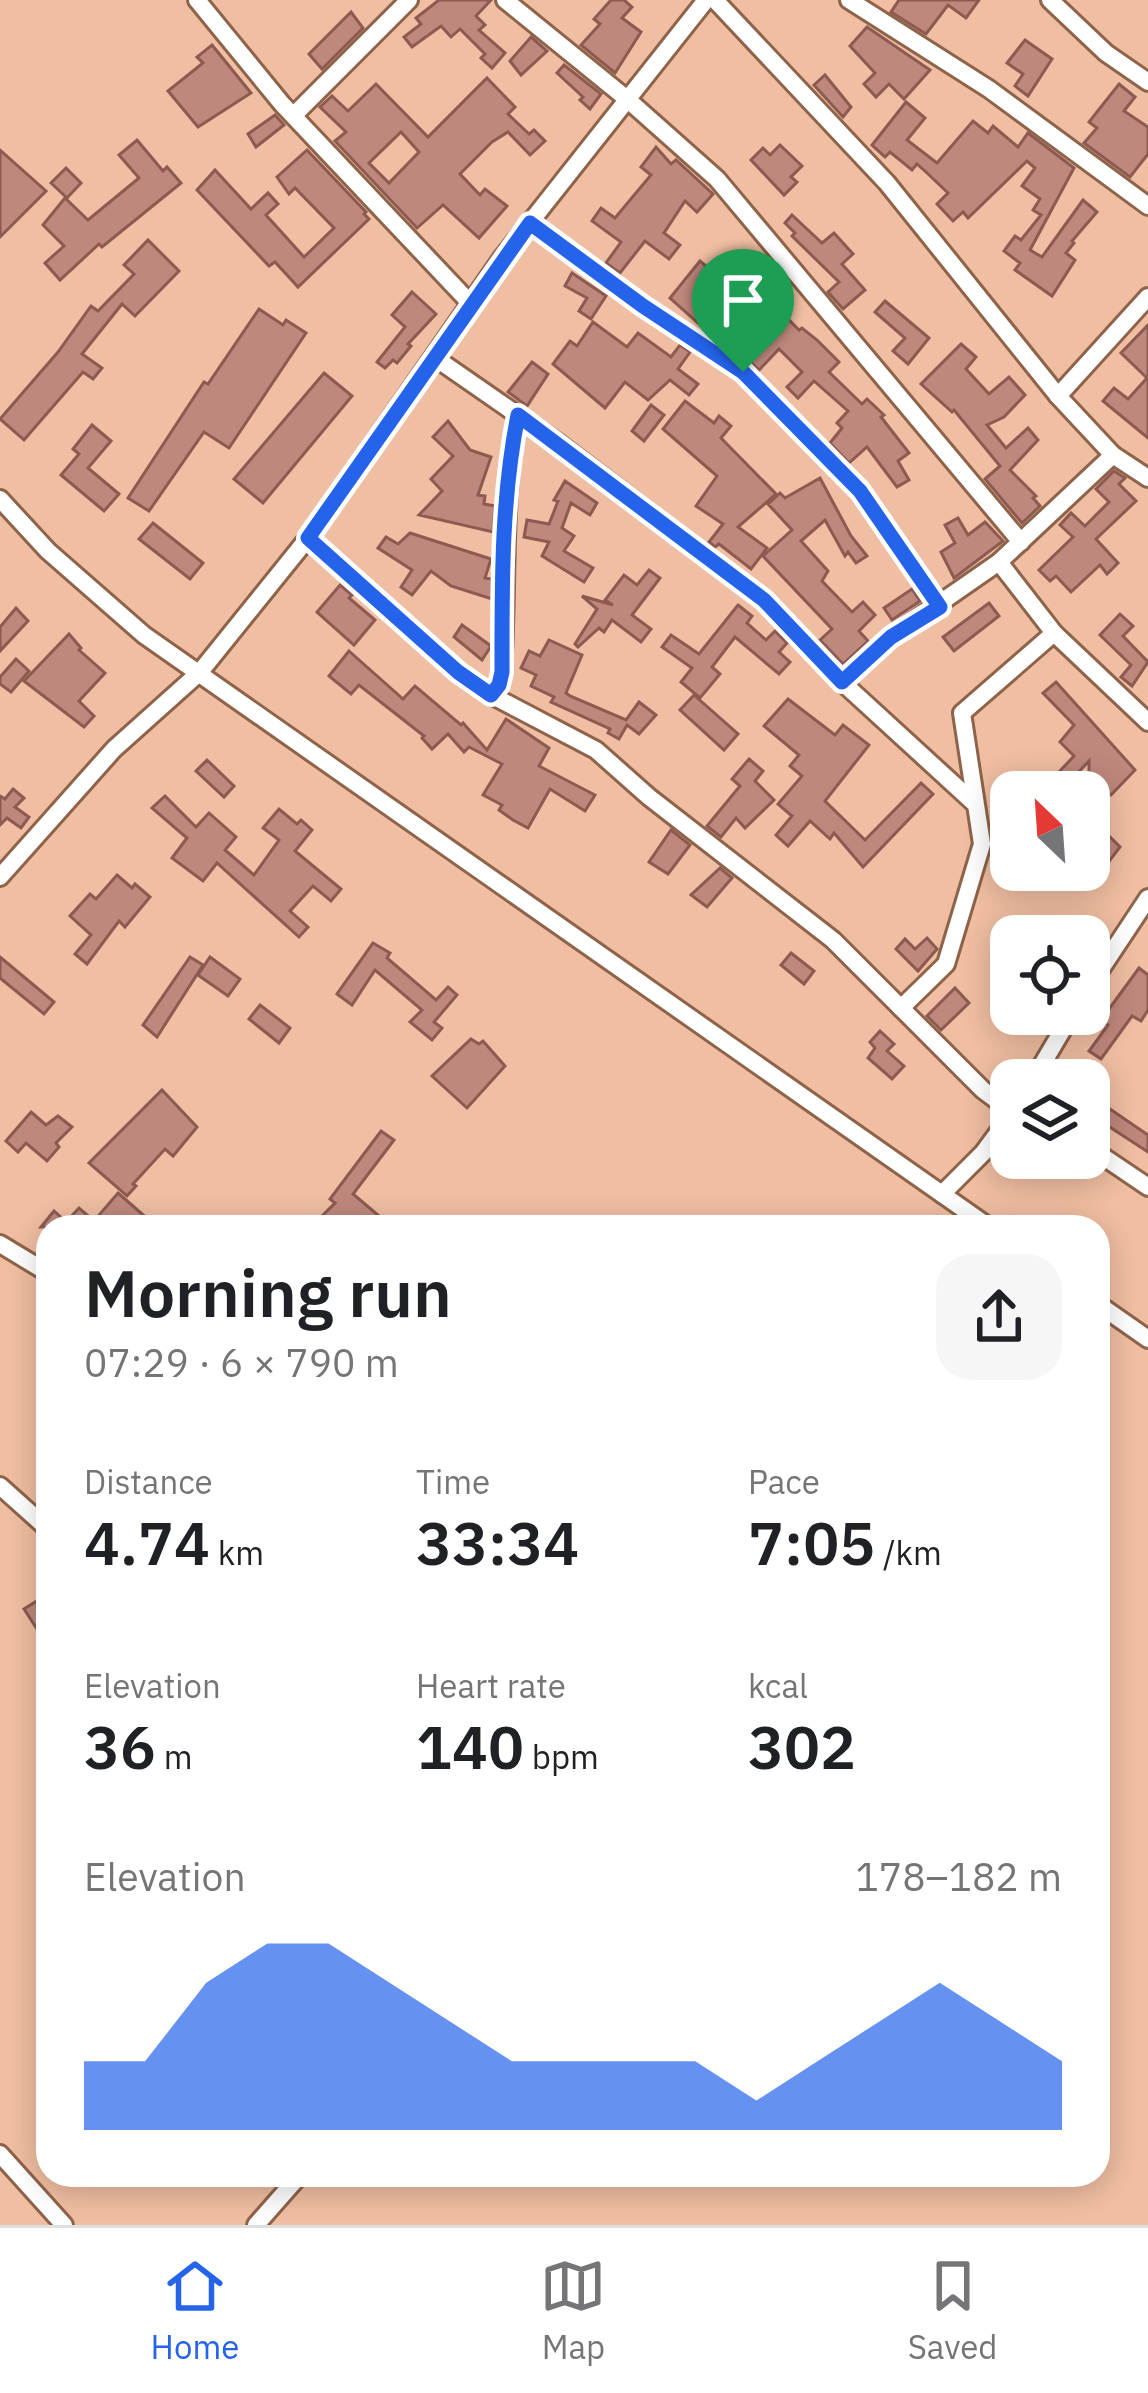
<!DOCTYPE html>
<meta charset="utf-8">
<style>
:root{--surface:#fff;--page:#f6f6f6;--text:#202124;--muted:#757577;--line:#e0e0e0;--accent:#2563eb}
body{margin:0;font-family:"IBM Plex Sans",sans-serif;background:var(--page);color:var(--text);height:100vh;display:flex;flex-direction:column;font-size:45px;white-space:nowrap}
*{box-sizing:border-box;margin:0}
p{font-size:39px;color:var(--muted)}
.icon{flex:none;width:66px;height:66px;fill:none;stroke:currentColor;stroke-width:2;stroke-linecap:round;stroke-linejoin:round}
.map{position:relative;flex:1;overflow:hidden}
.drawer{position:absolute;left:36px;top:1215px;width:1074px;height:972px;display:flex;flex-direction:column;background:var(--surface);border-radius:36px;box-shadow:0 6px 30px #0003}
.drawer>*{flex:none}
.needle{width:78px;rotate:335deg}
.tools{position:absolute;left:990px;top:771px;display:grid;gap:24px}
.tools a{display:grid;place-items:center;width:120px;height:120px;border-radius:24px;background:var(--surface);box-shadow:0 6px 30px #0003;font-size:60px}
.pin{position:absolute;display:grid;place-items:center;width:102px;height:102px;color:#fff;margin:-123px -51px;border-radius:50% 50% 50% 0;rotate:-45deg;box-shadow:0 0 12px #0007}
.pin .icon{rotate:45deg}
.round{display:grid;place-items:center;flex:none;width:126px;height:126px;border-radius:36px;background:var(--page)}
.headline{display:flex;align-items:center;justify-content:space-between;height:204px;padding:0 48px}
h1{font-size:66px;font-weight:600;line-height:90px}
.stats{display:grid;grid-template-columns:repeat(3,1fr);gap:18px;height:204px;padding:12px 48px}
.stats div{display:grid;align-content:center}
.stats b{font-size:60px;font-weight:600}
.stats small{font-size:33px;font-weight:400}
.stats p{font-size:33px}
.chart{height:336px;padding:24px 48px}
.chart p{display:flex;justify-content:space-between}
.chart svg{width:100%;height:216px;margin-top:12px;fill:var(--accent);opacity:.7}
.tabs{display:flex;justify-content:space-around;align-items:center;height:168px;border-top:3px solid var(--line);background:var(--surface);font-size:33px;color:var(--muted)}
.tabs a{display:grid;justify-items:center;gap:6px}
.tabs .current{color:var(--accent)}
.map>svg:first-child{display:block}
.building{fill:#bf887d;stroke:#8d5a51;stroke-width:3;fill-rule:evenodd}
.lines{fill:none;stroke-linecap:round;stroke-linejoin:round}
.minor-casing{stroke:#8f6349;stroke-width:22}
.minor{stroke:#fff;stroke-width:16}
.route-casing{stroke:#fff;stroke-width:24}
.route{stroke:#2563eb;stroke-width:15}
</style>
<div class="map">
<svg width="1148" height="2225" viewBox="0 0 1148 2225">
<rect width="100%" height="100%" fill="#f0bea2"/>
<g class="building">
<path d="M439,0h52l-15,16 9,9 -6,5 26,23 -13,15 -11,-10 4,-4 -25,-25 -9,8 -10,-11 -29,21 -8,-10 17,-13 -5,-6z"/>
<path d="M611,0h13l8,7 -10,11 19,14 -26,41 -34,-28 19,-21 -6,-5z"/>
<path d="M899,0h80l-13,18 -18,-13 -22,29 -35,-22z"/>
<path d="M351,12l12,16 -41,41 -13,-15z"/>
<path d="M867,27l63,43 -26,29 -15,-15 -13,13 -12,-13 11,-11 -25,-27z"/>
<path d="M531,37l16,14 -26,24 -11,-14z"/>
<path d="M1025,40l27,19 -24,37 -13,-10 8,-12 -16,-11z"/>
<path d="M212,45l39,48 -53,34 -30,-36 35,-28 -6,-6z"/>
<path d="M564,65l37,29 -11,15 -10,-9 3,-3 -26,-24z"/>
<path d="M825,75l26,32 -8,10 -29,-32z"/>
<path d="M487,78l28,29 -7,7 21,20 5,-4 11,11 -15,14 -22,-23 -16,10 -32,32 20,21 5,-6 22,17 -28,32 -36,-33 -26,23 -82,-87 11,-9 -26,-25 12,-11 16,15 28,-27 52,53zM401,132l18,20 -30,31 -20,-20z"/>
<path d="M1119,84l16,13 -11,14 24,16v27l-18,23 -46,-34 13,-15 -8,-6z"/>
<path d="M906,102l19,16 -18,22 30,23 36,-42 15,12 5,-7 25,21 10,-14 46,35 -44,82 12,7 41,-57 14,12 -25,29 2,2 -8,10 9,7 -23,36 -37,-26 5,-7 -16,-12 11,-15 6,4 20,-25 -8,-5 7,-11 -18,-13 13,-18 -8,-7 -59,57 -5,-6 -10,9 -16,-17 11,-11 -22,-21 -9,-8 -5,6 -22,-18 -5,5 -13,-12z"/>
<path d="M275,115l9,10 -28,22 -8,-13z"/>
<path d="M137,140l26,31 4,-4 14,16 -79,64 -3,-3 -39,36 -15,-17 19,-17 -21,-21 22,-27 23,22 51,-42 -20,-23z"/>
<path d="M780,145l22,21 -11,11 6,5 -13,13 -33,-35 12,-12 7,7z"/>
<path d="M656,147l15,17 5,-4 37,34 -16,18 -12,-11 -21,32 16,12 -11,14 -24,-18 -25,32 -14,-10 15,-21 -29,-21 9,-13 14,10 36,-43 -10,-8z"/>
<path d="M0,150l46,41 -46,46z"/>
<path d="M307,150l59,62 -2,2 5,5 -71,68 -23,-25 -6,4 -72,-76 18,-20 36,39 17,-16 10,11 -12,11 38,42 30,-29 -39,-40 -6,6 -12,-17z"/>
<path d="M66,168l15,15 -14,15 -16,-15z"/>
<path d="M792,215l30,28 12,-10 19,21 -11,10 23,26 -22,19 -15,-17 11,-10 -47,-46 3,-3 -10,-10z"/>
<path d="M148,240l31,31 -44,45 -13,-12 -40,50 20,14 -9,11 -10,-7 -59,68 -24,-21 58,-67 33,-46 7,5 36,-37 -10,-9z"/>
<path d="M743,253l13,15 -10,8 53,54 3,-2 15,12 22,22 -10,10 33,32 5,-5 17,16 -3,2 28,36 -11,8 11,19 -12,7 -30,-40 -18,16 -19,-20 12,-15 -5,-5 11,-12 -34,-30 -16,17 -11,-11 15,-15 -23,-23 -20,21 -10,-9 15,-18v-6l-26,-27 -22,29 -46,-41 30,-37 16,14z"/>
<path d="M572,273l34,23 -15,23 -12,-8 8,-13 -22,-12z"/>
<path d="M412,292l24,22 -28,30 3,2 -14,17 -4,-3 -8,8 -8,-6 28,-35 -13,-12z"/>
<path d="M885,301l44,37 -21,26 -15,-13 12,-13 -30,-26z"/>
<path d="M259,309l24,16 3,-5 20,13 -77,115 -25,-16 -55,79 -21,-13 76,-116 4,2z"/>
<path d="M593,322l34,25 11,-14 33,24 9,-12 10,7 -12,17 20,15 -9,11 -19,-15 -22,20 -23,-18 -20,26 -52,-44 17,-23 7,5z"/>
<path d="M1148,325v113l-45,-37 11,-13 14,11 19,-21 -26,-25z"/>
<path d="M961,344l15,13 -10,12 23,25 20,-17 16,18 -21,22 -17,8 19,23 22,-20 10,12 -28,30 26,26 -3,2 7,8 -18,17 -37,-44 15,-13 -46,-56 -2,2 -31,-28z"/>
<path d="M532,362l16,12 -21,32 -19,-14z"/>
<path d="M324,373l28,23 -89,107 -29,-24z"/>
<path d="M685,401l29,22 5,-7 12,10 -10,12 55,56 -38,33 29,21 -16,21 -32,-25 -4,3 -6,-5 14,-18 -27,-18 21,-30 -54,-47z"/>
<path d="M651,405l13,10 -20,26 -12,-10z"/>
<path d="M448,421l22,29 21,7 -13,38 7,1 -1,8 11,2 -2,26 -74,-17 23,-24 -11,-12 22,-23 -20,-19z"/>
<path d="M92,425l19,16 -23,27 31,26 -15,17 -43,-36 18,-21 -6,-5z"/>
<path d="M1114,471l11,7 -6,6 17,17 -40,38 22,24 -11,11 -7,-9 -29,27 -15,-16 -6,5 -11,-11 34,-33 -13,-12 11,-12 14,13 24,-24 -13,-13z"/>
<path d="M820,478l31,58 16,20 -11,7 -8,-11 -3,4 -20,-36 -24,21 27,30 -6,10 30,31 11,-10 12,13 -16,16 9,10 -25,23 -23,-24 12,-11 -69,-73 29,-26 -24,-26 12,-11 5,5z"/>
<path d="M565,481l32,22 -7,12 -19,-12 -9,25 12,8 -10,15 29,17 -9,14 -42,-26 7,-14 -25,-5 3,-17 22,4 9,-23 -4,-1z"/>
<path d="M958,518l10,17 17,-13 18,19 -49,37 -13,-26 14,-9 -10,-18z"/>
<path d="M153,523l50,40 -13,16 -51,-40z"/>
<path d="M410,533l81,26 -6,19 7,1v20l-41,-13 -20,-15 -19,24 -11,-8 11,-17 -34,-22 8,-11 12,7z"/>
<path d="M649,570l11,8 -28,37 19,14 -10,13 -29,-22 -8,12 -5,-4 -21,19 -3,-3 22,-35 -15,-13 31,9 -8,-5 19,-25 13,10z"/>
<path d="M340,585l12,10 -3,3 26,22 -21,25 -37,-33z"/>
<path d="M912,589l8,12 -28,19 -8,-12z"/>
<path d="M989,603l10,13 -45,35 -11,-14z"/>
<path d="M738,605l14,11 -5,7 19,17 9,-9 12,12 -8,9 11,10 -11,12 -44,-37 -23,30 8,7 -20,24 -19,-16 11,-14 -30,-21 9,-12 28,19z"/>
<path d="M16,608l12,13 -28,30v-24z"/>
<path d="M1120,614l13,12 -10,10 25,26 -16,24 -11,-9 10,-12 -31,-30z"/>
<path d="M462,625l29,21 -9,14 -28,-23z"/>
<path d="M69,634l12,14 -2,2 26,23 -26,28 15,15 -10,11 -60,-46z"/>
<path d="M549,640l33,15 -16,38 4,3 56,24 13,-18 17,13 -17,19 -12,-9 -8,14 -11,-6 2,-4 -59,-27 3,-5 -23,-11 5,-11 -15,-7 8,-17 11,5z"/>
<path d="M349,651l54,48 12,-13 46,39 2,-2 24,27 19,-31 43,29 -10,18 56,29 -10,16 -35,-22 -22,39 -15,-8 -14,-10 3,-5 -19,-10 19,-31 -33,-17 -5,5 -16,-18 -16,15 -10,-11 2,-2 -65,-51 -8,9 -22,-18z"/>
<path d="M16,659l13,12 -18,21 -11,-8v-7z"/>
<path d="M1056,682l79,88 -24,25 -14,-12 -8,8v-30l-20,21 -10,-10 15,-16 -14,-14 14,-17 -31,-32z"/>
<path d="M694,695l44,39 -14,16 -44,-40z"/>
<path d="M788,699l47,36 8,-10 26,20 -44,56 40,39 56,-57 12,11 -70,73 -29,-34 -4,6 -20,-18 -22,25 -12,-11 16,-19 -14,-12 24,-28 -12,-10 9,-11 -35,-29z"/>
<path d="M749,759l14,12 -8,10 19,19 -29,28 -9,-10 -15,19 -14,-11 33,-40 -8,-7z"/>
<path d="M207,760l27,26 -10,11 -28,-26z"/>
<path d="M13,789l11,9 -9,9 14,10 -8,11 -14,-10 -7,7v-29l5,3z"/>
<path d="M165,796l31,31 13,-14 27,24 -11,13 29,25 25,-35 -16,-12 16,-19 18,15 4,-4 11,10 -17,21 46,38 -10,12 -18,-15 -23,25 18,16 -9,10 -82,-74 -14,18 -31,-23 15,-20 -35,-30z"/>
<path d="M1089,816l31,31 -22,29 -9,-7 13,-23 -13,-12z"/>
<path d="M671,830l19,15 -22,29 -19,-12z"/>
<path d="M720,868l12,10 -25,29 -16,-12z"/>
<path d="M117,875l15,13 3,-4 15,13 -25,30 -6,-6 -32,43 -12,-10 16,-19 -21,-19 20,-22 6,5z"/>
<path d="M927,938l10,11 -19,22 -22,-22 9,-10 10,10z"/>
<path d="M373,943l17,10 -3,5 49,42 12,-13 9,8 -23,27 8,6 -10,12 -22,-18 12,-12 -47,-40 -23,35 -15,-11z"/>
<path d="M791,953l23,18 -10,13 -23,-19z"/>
<path d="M0,957l54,45 -10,12 -44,-36z"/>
<path d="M190,957l13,8 -46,72 -14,-12z"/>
<path d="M210,957l30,22 -12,17 -30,-21z"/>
<path d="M1139,968l9,7v35l-7,11 -9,-5 -31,43 -12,-8 19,-26 -7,-5z"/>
<path d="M955,988l14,15 -28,27 -14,-14z"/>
<path d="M260,1005l30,23 -11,15 -30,-24z"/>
<path d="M880,1031l14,13 -7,7 17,15 -12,13 -24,-21 7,-10 -5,-6z"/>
<path d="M471,1039l8,5 4,-3 22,25 -38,42 -35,-32z"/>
<path d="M162,1090l35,37 -24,29 -8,-7 -32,35 3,2 -9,10 -38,-33z"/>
<path d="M1110,1109l38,26v17l-46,-30z"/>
<path d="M31,1112l15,13 12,-9 14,11 -16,16 3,4 -12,14 -21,-18 -8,9 -12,-11z"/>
<path d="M381,1131l13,9 -41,54 26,22 -10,11h-58l24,-24 -5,-4z"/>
<path d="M118,1193l39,34h-116l13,-16 12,11 13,-14 15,13z"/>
<path d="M48,1594v29l-11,6 -13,-20z"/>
</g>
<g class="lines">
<g class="minor-casing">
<g id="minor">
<path d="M197,0l85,104 189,200"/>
<path d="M505,0l122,99 90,80 304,363"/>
<path d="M715,0l172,183 171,213 55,59 35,23"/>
<path d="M849,0l140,89 159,117"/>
<path d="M1050,0l56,53 42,29"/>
<path d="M294,115l115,-115"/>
<path d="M530,223l113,83 100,66 116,119 81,116"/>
<path d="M434,357l124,86 206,157 78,82 131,120"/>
<path d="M1058,396l90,-99"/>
<path d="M0,499l48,52 96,84 845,592"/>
<path d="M308,538l150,134 33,23 105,55 53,47 184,143 150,150 16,12 12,3"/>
<path d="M999,562l114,-107"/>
<path d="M1054,633l94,89"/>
<path d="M842,682l49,-45 108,-75 55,71 -92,80 20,131 -36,120 -45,44"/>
<path d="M491,695c7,-8 10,-14 11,-25 6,-86 -1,-170 16,-255"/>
<path d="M0,877l114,-128 86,-77 108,-134 194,-280 204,-258"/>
<path d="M1089,987l59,-89"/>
<path d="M1033,1080l39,-66"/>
<path d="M1089,1147l59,40"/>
<path d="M942,1194l41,-41 28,-38"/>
<path d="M0,1244l48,29"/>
<path d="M1098,1304l50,35"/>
<path d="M0,1486l48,43"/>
<path d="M0,2154l64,71"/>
<path d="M256,2225l44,-50"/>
</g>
</g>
<use href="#minor" class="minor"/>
</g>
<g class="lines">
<g class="route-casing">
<path id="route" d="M530,223l113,83 100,66 117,119 80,116 -49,30 -49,45 -78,-82 -246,-185c-17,85 -16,171 -16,257l-3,13 -8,10 -33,-23 -150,-134z"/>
</g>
<use href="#route" class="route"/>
</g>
</svg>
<div class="tools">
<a><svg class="needle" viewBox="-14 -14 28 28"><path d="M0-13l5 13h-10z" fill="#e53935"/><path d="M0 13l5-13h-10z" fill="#757577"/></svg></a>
<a><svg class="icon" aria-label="locate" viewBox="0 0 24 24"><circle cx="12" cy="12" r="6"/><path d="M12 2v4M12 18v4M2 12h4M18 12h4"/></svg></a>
<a><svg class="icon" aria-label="layers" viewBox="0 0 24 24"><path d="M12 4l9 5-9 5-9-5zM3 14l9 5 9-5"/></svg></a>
</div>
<div class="pin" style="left:743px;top:372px;background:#1e9e55"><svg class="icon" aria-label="arrive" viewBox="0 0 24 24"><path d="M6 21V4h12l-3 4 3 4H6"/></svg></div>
<section class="drawer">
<div class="headline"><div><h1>Morning run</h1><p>07:29 · 6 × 790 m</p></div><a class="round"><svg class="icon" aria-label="share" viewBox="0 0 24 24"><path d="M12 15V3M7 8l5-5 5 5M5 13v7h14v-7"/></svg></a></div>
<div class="stats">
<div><p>Distance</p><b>4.74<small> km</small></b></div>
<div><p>Time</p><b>33:34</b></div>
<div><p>Pace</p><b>7:05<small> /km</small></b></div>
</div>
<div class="stats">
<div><p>Elevation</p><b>36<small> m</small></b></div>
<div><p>Heart rate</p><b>140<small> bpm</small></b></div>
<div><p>kcal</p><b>302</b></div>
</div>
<div class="chart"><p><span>Elevation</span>178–182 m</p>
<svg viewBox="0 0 160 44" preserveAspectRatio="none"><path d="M0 44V30L10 30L20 14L30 6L40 6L50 14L60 22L70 30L80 30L90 30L100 30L110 38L120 30L130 22L140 14L150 22L160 30V44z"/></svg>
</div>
</section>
</div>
<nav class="tabs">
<a class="current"><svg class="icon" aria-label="home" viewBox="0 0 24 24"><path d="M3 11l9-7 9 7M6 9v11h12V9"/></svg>Home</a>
<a><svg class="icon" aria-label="map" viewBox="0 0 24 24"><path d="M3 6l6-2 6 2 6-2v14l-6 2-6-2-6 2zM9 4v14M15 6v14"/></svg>Map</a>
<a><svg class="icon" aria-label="saved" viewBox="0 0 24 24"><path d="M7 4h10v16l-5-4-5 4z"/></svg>Saved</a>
</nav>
